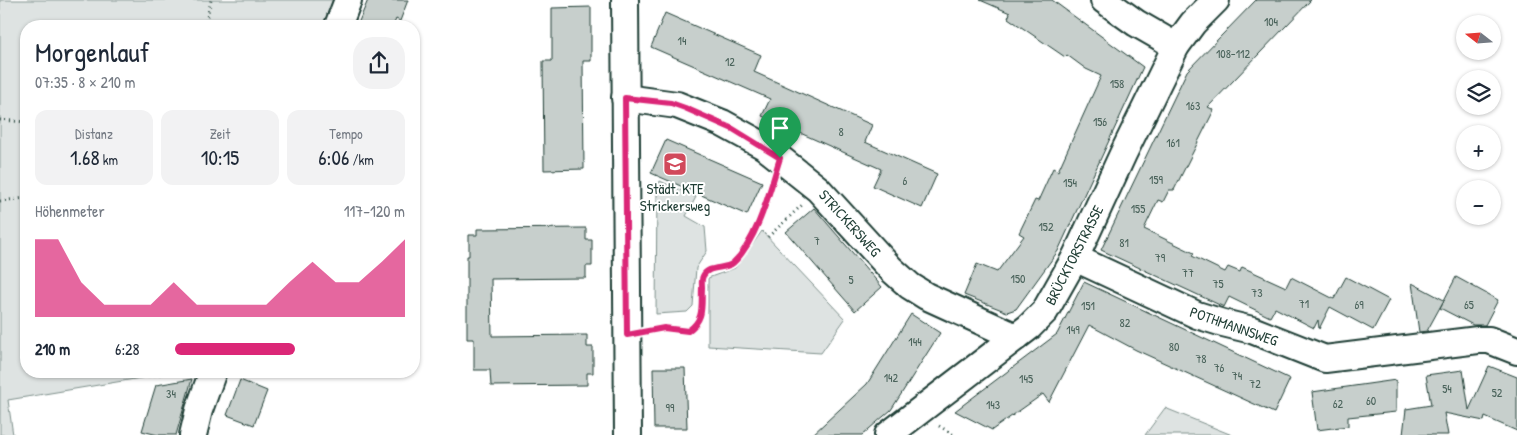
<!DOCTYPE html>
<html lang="de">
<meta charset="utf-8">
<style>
:root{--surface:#fff;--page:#f2f2f3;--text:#1f2937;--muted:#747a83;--accent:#db2777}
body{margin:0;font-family:"Patrick Hand",sans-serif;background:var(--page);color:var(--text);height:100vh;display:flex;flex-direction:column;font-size:19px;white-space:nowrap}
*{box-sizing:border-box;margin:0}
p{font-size:16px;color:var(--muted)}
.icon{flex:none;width:28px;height:28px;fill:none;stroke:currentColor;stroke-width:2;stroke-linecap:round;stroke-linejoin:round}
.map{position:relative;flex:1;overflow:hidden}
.side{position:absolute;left:20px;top:20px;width:400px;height:358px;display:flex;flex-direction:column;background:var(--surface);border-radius:20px;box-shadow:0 1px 4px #0004}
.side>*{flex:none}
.needle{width:32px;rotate:287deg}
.tools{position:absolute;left:1456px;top:15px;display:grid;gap:10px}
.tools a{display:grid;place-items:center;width:45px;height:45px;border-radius:50%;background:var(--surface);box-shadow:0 1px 4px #0004;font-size:25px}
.pin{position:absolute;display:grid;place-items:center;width:42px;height:42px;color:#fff;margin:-51px -21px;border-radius:50% 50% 50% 0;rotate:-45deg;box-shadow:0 0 5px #0007}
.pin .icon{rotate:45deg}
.round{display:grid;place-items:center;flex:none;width:52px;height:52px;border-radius:20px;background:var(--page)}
.overview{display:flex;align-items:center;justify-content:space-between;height:85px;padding:0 15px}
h1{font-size:28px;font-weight:600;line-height:38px}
.stats{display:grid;grid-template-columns:repeat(3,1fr);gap:8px;height:85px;padding:5px 15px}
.stats div{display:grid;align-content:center;border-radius:12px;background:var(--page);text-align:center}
.stats b{font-size:21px;font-weight:600}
.stats small{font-size:14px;font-weight:400}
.stats p{font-size:14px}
.chart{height:140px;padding:10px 15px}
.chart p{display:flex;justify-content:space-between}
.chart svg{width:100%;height:90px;margin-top:5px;fill:var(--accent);opacity:.7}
ul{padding:0 15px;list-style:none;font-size:16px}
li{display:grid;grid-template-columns:80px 60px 1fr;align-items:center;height:38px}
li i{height:12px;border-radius:6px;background:var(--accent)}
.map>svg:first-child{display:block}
.green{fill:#dee3e2;stroke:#7e908b}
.building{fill:#c7cfcc;stroke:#1f3d34}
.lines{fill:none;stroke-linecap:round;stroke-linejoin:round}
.minor-casing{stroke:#1f3d34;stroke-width:30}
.path{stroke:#1f3d34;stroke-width:3;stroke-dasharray:1 4;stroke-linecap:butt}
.minor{stroke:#fff;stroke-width:26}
.route-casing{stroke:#fff;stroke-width:10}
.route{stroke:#db2777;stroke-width:6}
.labels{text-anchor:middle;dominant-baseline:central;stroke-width:4;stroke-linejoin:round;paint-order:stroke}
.number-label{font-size:12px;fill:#49625a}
.poi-label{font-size:15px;fill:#1f3d34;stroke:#fff}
.street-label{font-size:15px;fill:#1f3d34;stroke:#fff}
</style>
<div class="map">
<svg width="1517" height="435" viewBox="0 0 1517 435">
<rect width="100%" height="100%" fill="#fff"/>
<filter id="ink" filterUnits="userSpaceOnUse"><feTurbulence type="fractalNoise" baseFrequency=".02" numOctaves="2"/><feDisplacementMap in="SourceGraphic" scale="10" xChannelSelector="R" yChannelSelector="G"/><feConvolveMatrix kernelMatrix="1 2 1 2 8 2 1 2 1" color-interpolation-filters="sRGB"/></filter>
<g filter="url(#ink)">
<g class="green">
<path d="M0,0h347l-10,26h-311v345h157l-175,29 5,35h-13z"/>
<path d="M660,181l36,16 -10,19 19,11 2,24 -11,17 -3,38 -6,6 -31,2 1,-124z"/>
<path d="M762,231l83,88 -24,34 -113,-7v-68l27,-10z"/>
<path d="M1165,408l67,27h-87z"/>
</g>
<g class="building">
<path d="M368,0h40l-8,21 -4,-2 -3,7h-36z"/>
<path d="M980,0h72l91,67 -85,184 -42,58 -9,3 -43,-17 13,-31 20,8 27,-36 -5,-3 16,-33 3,1 15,-33 5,3 43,-95 -15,-7 -19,-14 -2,2 -57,-39 2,-5z"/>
<path d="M1256,0h55l-103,107 6,3 -40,80h-5l-6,12 -5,-2 -14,29 50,24 -2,3 33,16 3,-5 12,5 2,-5 44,20 5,-10 43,22 12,-22 43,23 -16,30 -43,-23 -11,22 -1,-9 -4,8 -39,-20 -5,9 -41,-20 -5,10 -123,-57 86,-179z"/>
<path d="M591,7v54h-8l1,108 -40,1 -1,-109h9v-53z"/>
<path d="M665,13l96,42 -7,17 118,53 -7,17 72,32 -15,34 -49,-22 8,-17 -119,-53 8,-17 -119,-52z"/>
<path d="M666,140l96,42 -15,33 -96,-42z"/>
<path d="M814,208l68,79 -27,24 -69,-79z"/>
<path d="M586,228v12h6v26h-6v12l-95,1 1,57 95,-1v12h6v26h-6v12l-96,1 -1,-16h-16v-31h-7v-83h2v-21h8v-6z"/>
<path d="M1456,277l42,23 -13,25h-12l-33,-17z"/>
<path d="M1084,282l206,97 -16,34 -138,-63 -47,-25 -40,77 -6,-8 -51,36 -37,-19 102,-77z"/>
<path d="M1412,283l32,17 -17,31 -8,1z"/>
<path d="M911,314l29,19 -49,77 -29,25h-50l55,-51z"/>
<path d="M1489,366l28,11v54l-32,-14 -1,4 -40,-8 4,22h-45l3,-26 25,-4 -5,-30 37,-5 6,40z"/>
<path d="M653,368h32l2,60h-33z"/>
<path d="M192,379l-16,56h-18l-16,-4 14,-46z"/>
<path d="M240,380l27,11 -13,34 -27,-10z"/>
<path d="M1396,380v32l-48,5v9l-31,4 -5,-38z"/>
</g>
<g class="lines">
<g class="minor-casing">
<g id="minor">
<path d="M625,0l3,435"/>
<path d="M1104,0l32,23 40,23"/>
<path d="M338,26l10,-26"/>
<path d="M625,98l52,7 45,18 42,23 54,43 73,80 19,17 16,10 90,41"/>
<path d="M1075,258l122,57 26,8 29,7 73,29 153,-19h11l28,11"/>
<path d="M193,435l6,-25 14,-39"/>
<path d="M888,435l141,-108 16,-16 30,-53 48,-104 53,-108 17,-23 23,-23"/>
</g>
</g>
<g class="path">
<path d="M205,26l6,-26"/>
<path d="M0,120l26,2"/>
<path d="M0,201l26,-3"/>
<path d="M768,237l34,-32"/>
<path d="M649,331l15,-3 24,3c18,-13 13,-23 14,-44 0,-4 -1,-8 1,-12 5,-9 19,-6 28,-11 18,-10 34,-63 41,-82"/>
<path d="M939,426l15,9"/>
</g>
<use href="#minor" class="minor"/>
</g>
</g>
<g class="lines" filter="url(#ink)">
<g class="route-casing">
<path id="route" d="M625,98l46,5 14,5 48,21 47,29c-10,31 -22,82 -47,105 -8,7 -25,2 -30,13 -2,3 -1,8 -1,11 -1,20 3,32 -14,44l-24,-3 -37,7z"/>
</g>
<use href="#route" class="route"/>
</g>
<defs>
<g id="school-square" transform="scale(1.25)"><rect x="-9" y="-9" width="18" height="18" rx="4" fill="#d1495b" stroke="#fff"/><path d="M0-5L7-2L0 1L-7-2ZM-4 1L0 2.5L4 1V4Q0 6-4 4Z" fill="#fff"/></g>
</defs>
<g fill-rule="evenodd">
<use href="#school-square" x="675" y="164"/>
</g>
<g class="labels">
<g class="number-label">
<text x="1271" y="21">104</text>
<text x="682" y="40">14</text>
<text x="1233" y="53">108-112</text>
<text x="730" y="61">12</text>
<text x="1117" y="83">158</text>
<text x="1193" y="105">163</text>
<text x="1100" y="121">156</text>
<text x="841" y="131">8</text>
<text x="1173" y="142">161</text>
<text x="1156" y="179">159</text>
<text x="905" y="180">6</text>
<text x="1070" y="182">154</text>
<text x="1138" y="208">155</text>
<text x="1046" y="226">152</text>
<text x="817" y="240">7</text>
<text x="1124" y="242">81</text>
<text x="1160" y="257">79</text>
<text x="1188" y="272">77</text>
<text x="1018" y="278">150</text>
<text x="851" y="279">5</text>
<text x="1218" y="283">75</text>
<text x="1257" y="292">73</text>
<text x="1304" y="303">71</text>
<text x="1359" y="304">69</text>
<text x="1469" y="304">65</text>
<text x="1088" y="305">151</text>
<text x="1125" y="322">82</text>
<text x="1073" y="329">149</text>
<text x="915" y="341">144</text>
<text x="1174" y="346">80</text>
<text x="1201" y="358">78</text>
<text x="1219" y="367">76</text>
<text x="1237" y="375">74</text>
<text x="891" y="377">142</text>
<text x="1026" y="378">145</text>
<text x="1255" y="383">72</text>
<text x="1447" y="388">54</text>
<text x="1497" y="392">52</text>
<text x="171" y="393">34</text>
<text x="1371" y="400">60</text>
<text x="1338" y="403">62</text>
<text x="993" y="404">143</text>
<text x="670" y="407">99</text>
</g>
<g class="poi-label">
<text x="675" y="188">Städt. KTE<tspan x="675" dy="17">Strickersweg</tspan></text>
</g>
<g class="street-label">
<text transform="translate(850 223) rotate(48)">STRICKERSWEG</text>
<text transform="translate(1074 255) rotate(-63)">BRÜCKTORSTRASSE</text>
<text transform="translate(1234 326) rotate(19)">POTHMANNSWEG</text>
</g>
</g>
</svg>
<div class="tools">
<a><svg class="needle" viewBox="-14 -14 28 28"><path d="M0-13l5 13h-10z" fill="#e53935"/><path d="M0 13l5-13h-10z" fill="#747a83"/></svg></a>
<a><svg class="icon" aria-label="layers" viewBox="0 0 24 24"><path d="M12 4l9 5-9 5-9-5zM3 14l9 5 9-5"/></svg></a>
<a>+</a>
<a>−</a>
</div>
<div class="pin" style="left:780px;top:158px;background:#1e9e55"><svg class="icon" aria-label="arrive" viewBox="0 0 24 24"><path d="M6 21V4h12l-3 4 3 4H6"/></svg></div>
<section class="side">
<div class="overview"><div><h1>Morgenlauf</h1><p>07:35 · 8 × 210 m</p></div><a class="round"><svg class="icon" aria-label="share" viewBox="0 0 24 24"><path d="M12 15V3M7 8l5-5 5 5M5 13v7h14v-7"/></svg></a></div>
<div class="stats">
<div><p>Distanz</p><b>1.68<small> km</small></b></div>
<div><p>Zeit</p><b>10:15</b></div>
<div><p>Tempo</p><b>6:06<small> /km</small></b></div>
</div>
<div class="chart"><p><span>Höhenmeter</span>117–120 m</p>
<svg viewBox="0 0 160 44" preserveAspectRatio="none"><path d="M0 44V6L10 6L20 27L30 38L40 38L50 38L60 27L70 38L80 38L90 38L100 38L110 27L120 17L130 27L140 27L150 17L160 6V44z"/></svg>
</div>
<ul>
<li><b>210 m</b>6:28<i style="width:52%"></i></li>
</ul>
</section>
</div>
